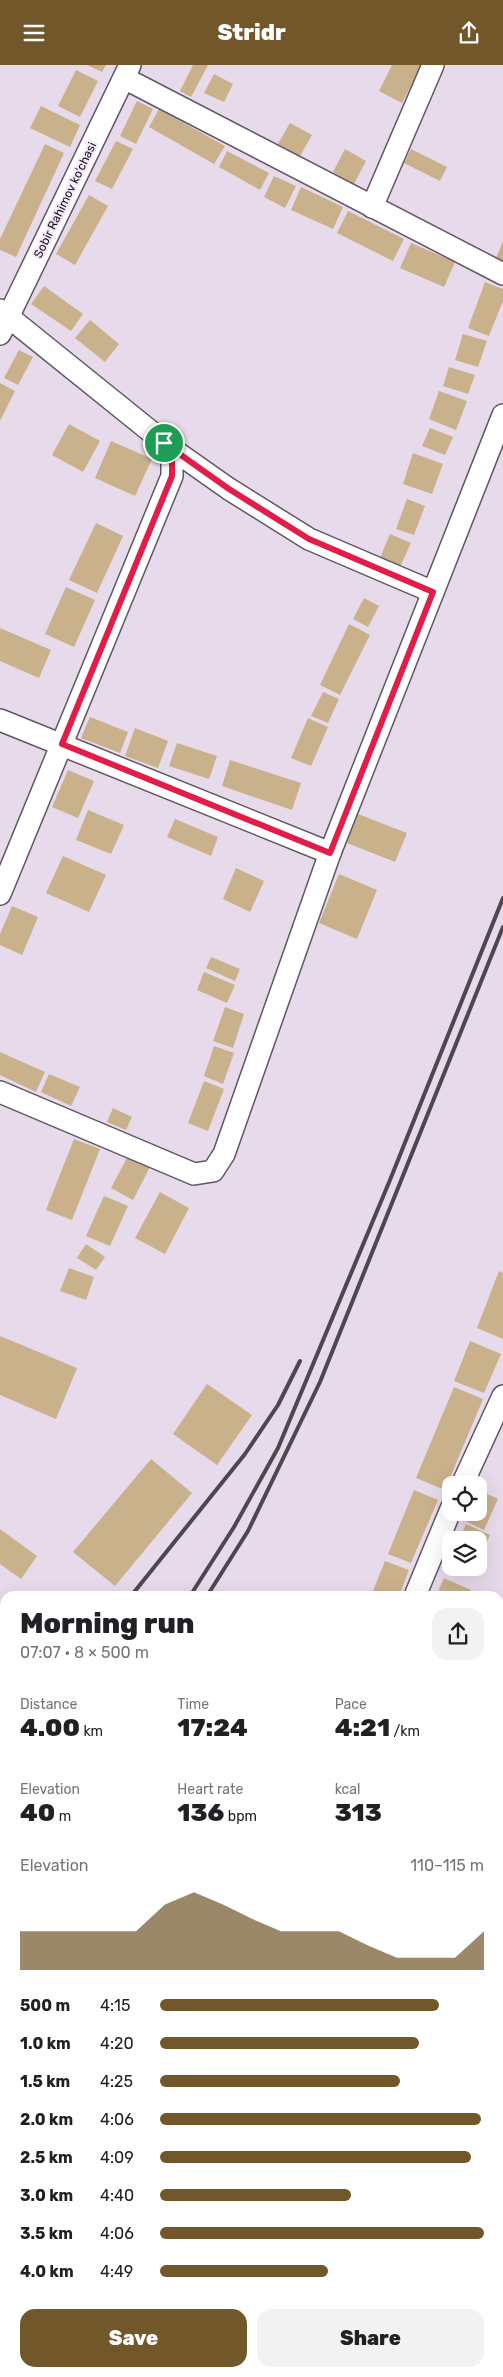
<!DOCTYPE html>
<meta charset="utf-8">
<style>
:root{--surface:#fff;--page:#f2f2f2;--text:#202124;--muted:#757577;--accent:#72572a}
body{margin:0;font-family:Rubik,sans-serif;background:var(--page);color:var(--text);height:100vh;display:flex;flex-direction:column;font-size:19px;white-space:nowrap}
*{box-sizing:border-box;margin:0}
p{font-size:16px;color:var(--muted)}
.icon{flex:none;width:28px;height:28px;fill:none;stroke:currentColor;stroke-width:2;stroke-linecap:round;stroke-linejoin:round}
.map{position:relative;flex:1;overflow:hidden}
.side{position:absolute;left:0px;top:1526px;width:504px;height:786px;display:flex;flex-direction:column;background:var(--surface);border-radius:15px 15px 0 0;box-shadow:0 5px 20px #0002}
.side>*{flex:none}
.fabs{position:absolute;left:442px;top:1411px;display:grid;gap:10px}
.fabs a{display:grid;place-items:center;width:45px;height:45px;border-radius:10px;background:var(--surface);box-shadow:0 5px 20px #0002;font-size:25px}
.pin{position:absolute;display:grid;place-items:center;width:42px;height:42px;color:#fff;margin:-21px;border:2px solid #fff;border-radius:50%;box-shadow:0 1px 5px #0007}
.round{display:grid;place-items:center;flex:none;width:52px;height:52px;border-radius:15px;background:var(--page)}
.head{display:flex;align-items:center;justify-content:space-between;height:85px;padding:0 20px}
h1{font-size:28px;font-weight:800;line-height:38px}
.stats{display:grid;grid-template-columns:repeat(3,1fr);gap:8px;height:85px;padding:5px 20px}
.stats div{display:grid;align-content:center}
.stats b{font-size:25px;font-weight:800}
.stats small{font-size:14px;font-weight:400}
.stats p{font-size:14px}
.chart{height:140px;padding:10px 20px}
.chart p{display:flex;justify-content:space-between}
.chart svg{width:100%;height:90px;margin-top:5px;fill:var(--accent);opacity:.7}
.action{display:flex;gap:10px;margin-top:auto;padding:10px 20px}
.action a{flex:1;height:58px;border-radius:15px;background:var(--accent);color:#fff;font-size:20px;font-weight:800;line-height:58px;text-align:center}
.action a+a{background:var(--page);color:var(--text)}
ul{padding:0 20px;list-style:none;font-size:16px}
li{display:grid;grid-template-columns:80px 60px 1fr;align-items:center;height:38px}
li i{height:12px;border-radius:6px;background:var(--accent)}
header{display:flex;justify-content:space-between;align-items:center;height:65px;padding:0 20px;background:var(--accent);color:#fff;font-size:22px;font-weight:800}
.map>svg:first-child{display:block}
.building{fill:#c9b18c}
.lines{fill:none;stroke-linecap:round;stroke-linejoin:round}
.minor-casing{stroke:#605664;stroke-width:24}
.major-casing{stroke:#75537f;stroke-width:30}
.minor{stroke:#fff;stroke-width:21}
.major{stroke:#cbadd4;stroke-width:28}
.rail{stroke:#4e4750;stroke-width:4}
.route-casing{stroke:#fff;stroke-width:10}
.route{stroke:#e11d48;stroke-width:6}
.labels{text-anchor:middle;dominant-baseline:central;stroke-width:4.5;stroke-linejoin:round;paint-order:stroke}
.street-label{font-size:12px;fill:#161218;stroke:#f5e8f9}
</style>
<header><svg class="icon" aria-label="menu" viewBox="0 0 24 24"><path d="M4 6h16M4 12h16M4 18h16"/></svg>Stridr<svg class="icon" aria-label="share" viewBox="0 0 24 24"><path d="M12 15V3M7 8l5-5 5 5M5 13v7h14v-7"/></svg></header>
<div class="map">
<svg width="503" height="2312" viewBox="0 0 503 2312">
<rect width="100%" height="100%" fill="#e7dbeb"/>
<g class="building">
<path d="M87,0h19l-4,7z"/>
<path d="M193,0h15l-17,32 -11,-6z"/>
<path d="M392,0h30l-20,38 -23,-12z"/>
<path d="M76,5l22,11 -18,36 -22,-11z"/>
<path d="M214,9l19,10 -9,18 -20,-9z"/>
<path d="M137,36l16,8 -17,35 -16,-8z"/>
<path d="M41,41l39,19 -10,22 -40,-19z"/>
<path d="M159,44l66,37 -11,18 -65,-37z"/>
<path d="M290,58l22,12 -12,21 -22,-12z"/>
<path d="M116,76l17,8 -21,40 -17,-8z"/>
<path d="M45,79l19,9 -48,104 -16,-7v-11z"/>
<path d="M345,84l21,12 -12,23 -21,-12z"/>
<path d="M411,84l36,18 -7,14 -36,-18z"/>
<path d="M227,86l42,22 -9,17 -41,-23z"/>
<path d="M274,111l22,10 -11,22 -21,-11z"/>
<path d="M301,122l42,20 -10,22 -42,-19z"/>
<path d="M89,130l19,11 -33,59 -19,-11z"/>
<path d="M348,146l56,28 -11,22 -56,-28z"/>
<path d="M503,176v23l-8,-3z"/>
<path d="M411,178l44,19 -11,25 -44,-19z"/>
<path d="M485,217l18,7v12l-14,35 -21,-8z"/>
<path d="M44,221l39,28 -12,17 -40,-27z"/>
<path d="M90,255l29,24 -14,18 -30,-24z"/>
<path d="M463,269l24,7 -9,26 -23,-7z"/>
<path d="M19,285l14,7 -15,28 -14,-7z"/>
<path d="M449,302l26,8 -7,19 -25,-8z"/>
<path d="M0,318l15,8 -15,30z"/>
<path d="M439,326l28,10 -11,29 -27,-11z"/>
<path d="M69,359l31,17 -17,31 -31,-17z"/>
<path d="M430,363l23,9 -8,18 -23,-9z"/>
<path d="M111,376l41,18 -17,37 -40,-18z"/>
<path d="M413,388l30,11 -11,30 -29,-10z"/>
<path d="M407,434l18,7 -11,29 -18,-6z"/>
<path d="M96,458l27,13 -26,57 -28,-13z"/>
<path d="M390,469l21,9 -11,24 -20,-9z"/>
<path d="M66,522l29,13 -21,47 -29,-13z"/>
<path d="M364,533l15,8 -11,21 -15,-8z"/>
<path d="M349,559l21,11 -30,60 -20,-10z"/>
<path d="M0,563l51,22 -12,28 -39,-17z"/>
<path d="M323,627l16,7 -11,24 -17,-7z"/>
<path d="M90,652l38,15 -8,21 -39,-15z"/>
<path d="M308,653l20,9 -17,39 -20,-8z"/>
<path d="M135,663l33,13 -10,27 -33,-12z"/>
<path d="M177,678l40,13 -8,23 -40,-13z"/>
<path d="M230,695l71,23 -9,27 -70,-24z"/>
<path d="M68,705l26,11 -16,37 -26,-11z"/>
<path d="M88,745l36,15 -13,29 -35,-14z"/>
<path d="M358,749l49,19 -12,29 -48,-19z"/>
<path d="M175,754l43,18 -7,19 -44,-19z"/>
<path d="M63,791l43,19 -17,37 -43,-19z"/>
<path d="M236,803l28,13 -14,31 -27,-13z"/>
<path d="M339,809l38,16 -20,49 -38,-16z"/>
<path d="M12,841l26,11 -16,38 -22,-10v-11z"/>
<path d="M211,892l29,12 -5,12 -29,-13z"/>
<path d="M204,907l31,13 -8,18 -30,-13z"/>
<path d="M225,942l19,7 -11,34 -20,-7z"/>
<path d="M214,981l20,7 -11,31 -19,-8z"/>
<path d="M0,987l45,20 -9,20 -36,-17z"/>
<path d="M49,1009l31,13 -9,19 -30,-14z"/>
<path d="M204,1016l20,8 -16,42 -20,-8z"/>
<path d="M113,1043l19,9 -6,13 -19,-8z"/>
<path d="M74,1074l26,10 -28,71 -26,-10z"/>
<path d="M129,1089l22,11 -18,35 -22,-12z"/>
<path d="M160,1127l29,16 -24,46 -30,-16z"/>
<path d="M104,1131l24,10 -18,40 -24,-10z"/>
<path d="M86,1179l19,13 -9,13 -19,-12z"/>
<path d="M69,1203l25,9 -8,23 -26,-9z"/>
<path d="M499,1206l4,2v66l-26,-11z"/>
<path d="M0,1271l77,32 -21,51 -56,-24z"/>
<path d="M470,1276l31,13 -17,39 -30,-12z"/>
<path d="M207,1319l45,31 -35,50 -44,-31z"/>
<path d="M454,1322l29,12 -38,91 -29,-12z"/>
<path d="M151,1394l41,34 -77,93 -42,-34z"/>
<path d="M414,1425l24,10 -27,63 -23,-9z"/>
<path d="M479,1425l19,9 -14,31 -19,-9 4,-8h10z"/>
<path d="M466,1459l24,11 -11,26v-21h-20z"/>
<path d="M0,1464l37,27 -16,23 -21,-15z"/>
<path d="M385,1496l24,9 -10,26h-28z"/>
<path d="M444,1513l27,12 -2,6h-33z"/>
<path d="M5,1560v86l-5,6v-86z"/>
<path d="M503,1830v47l-4,-2v-37z"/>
<path d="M499,2159l4,4v15l-4,6z"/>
<path d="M3,2236l2,2v39l-5,-4v-34z"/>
<path d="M40,2308h41l5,4h-45l-3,-2z"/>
<path d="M446,2308h28l-3,4h-29z"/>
</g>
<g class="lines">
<g class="minor-casing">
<g id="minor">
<path d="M124,13l379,196"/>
<path d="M372,142l61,-142"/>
<path d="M0,245l165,133 7,14v19l-172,418"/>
<path d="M0,269l130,-269"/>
<path d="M165,379l64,45 80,50 124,53"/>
<path d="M0,655l330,133"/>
<path d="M0,1027l194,82 19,-3 11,-17 106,-301 173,-438"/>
<path d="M462,1420l41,-89"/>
<path d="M415,1531l36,-87"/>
<path d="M499,1949l4,-8"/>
<path d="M293,2312l3,-4"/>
</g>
</g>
<g class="major-casing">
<g id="major">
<path d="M0,2184l5,4"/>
<path d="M143,2308l5,4"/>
</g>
</g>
<use href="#minor" class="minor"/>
<use href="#major" class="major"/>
<g class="rail">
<path d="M131,1531l114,-142 33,-49 22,-44"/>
<path d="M190,1531l44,-69 44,-79 112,-268 113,-282"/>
<path d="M207,1531l41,-65 72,-149 183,-455"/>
<path d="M0,1693l5,-6"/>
<path d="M0,1768l5,-5"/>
<path d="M0,1783l5,-5"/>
</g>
</g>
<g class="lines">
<g class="route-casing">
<path id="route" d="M164,378l65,46 80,50 124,53 -103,261 -268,-109 110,-268v-19z"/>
</g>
<use href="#route" class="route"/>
</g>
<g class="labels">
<g class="street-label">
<text transform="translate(65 135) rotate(-64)">Sobir Rahimov ko'chasi</text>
</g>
</g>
</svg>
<div class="fabs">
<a><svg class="icon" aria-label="locate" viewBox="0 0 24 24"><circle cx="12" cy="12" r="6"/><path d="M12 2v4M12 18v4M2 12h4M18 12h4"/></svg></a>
<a><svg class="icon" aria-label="layers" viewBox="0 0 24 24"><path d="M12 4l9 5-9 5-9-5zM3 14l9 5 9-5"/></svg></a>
</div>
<div class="pin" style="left:164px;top:378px;background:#1e9e55"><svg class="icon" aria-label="arrive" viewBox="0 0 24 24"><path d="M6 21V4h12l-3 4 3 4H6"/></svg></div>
<section class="side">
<div class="head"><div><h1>Morning run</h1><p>07:07 · 8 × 500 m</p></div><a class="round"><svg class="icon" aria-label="share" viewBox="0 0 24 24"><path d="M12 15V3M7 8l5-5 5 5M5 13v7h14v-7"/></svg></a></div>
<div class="stats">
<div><p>Distance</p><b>4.00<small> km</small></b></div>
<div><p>Time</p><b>17:24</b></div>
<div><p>Pace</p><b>4:21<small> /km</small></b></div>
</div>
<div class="stats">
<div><p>Elevation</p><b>40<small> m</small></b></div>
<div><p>Heart rate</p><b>136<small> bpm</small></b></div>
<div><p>kcal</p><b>313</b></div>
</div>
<div class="chart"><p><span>Elevation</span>110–115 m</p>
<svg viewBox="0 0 160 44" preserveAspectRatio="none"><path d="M0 44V25L10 25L20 25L30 25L40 25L50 12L60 6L70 12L80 19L90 25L100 25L110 25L120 32L130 38L140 38L150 38L160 25V44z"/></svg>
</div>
<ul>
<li><b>500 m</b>4:15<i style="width:86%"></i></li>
<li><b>1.0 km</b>4:20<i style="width:80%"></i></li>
<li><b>1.5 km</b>4:25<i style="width:74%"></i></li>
<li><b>2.0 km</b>4:06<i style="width:99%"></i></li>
<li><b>2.5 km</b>4:09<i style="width:96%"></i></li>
<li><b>3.0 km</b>4:40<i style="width:59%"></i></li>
<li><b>3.5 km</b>4:06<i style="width:100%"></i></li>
<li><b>4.0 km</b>4:49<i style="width:52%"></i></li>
</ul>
<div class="action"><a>Save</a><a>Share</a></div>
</section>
</div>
